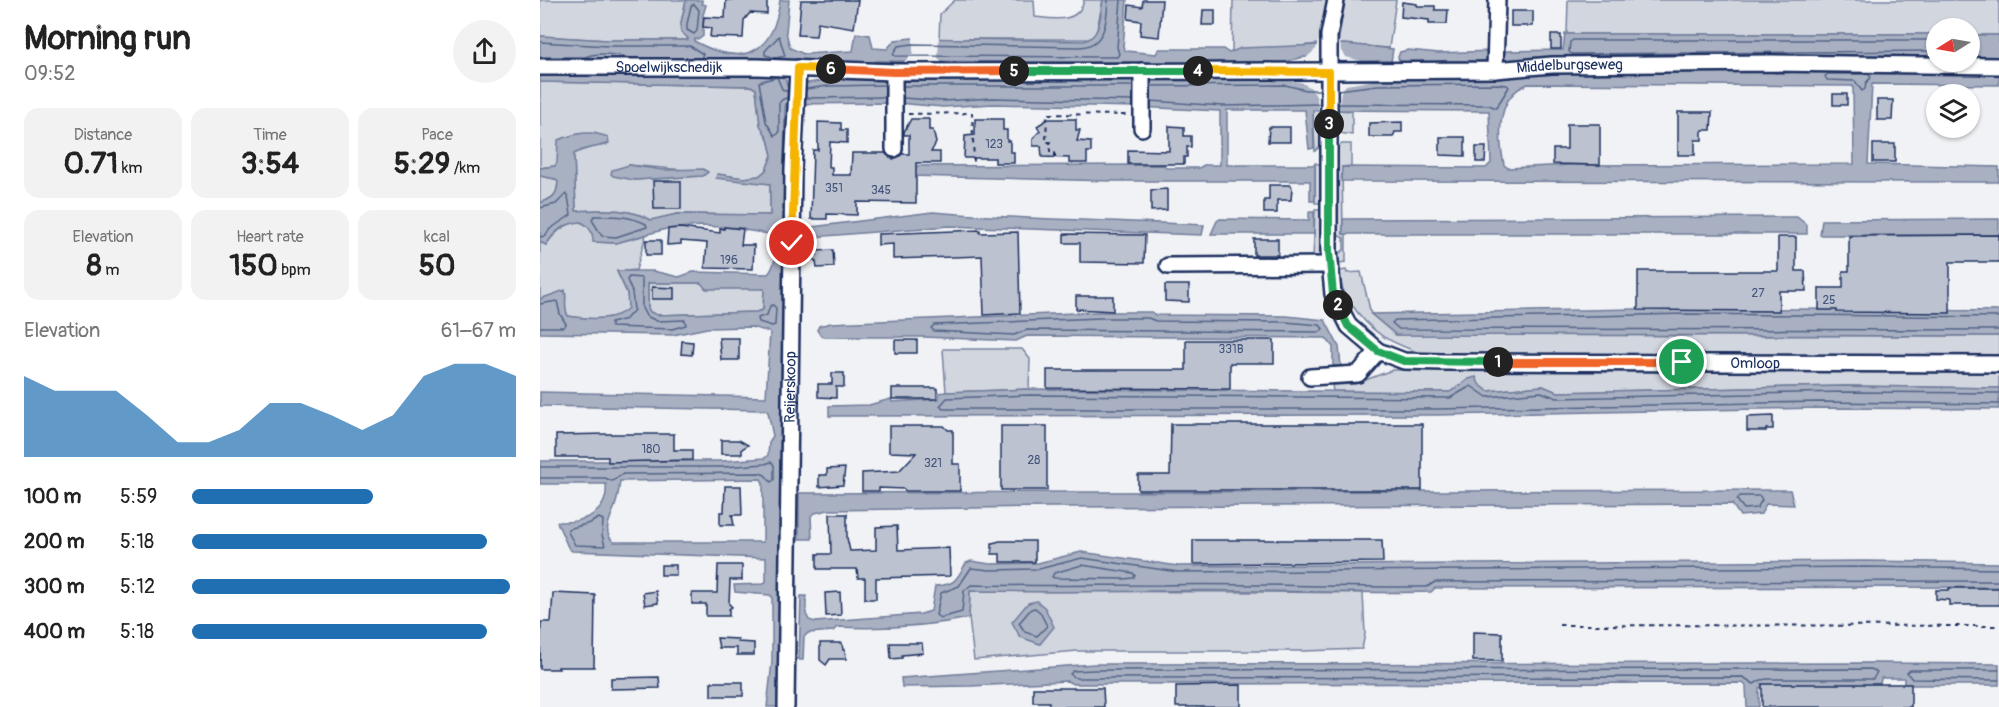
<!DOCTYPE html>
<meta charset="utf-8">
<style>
:root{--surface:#fff;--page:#f2f2f2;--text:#222;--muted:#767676;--accent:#1f6fb2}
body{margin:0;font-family:Pangolin,sans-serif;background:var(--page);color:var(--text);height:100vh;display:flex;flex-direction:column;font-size:22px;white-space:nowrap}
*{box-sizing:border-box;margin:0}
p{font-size:20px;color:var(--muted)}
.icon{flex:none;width:33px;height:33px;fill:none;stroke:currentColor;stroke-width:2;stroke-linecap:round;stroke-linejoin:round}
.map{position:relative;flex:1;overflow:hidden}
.side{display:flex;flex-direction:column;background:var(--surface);width:540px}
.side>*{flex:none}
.needle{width:39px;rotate:259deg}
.buttons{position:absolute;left:1386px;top:18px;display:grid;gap:12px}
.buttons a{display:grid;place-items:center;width:54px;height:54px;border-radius:50%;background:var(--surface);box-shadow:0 2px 4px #0004;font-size:30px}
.pin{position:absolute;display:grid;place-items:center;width:51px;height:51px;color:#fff;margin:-26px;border:3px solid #fff;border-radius:50%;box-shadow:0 2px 6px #0007}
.km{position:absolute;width:30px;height:30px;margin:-15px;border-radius:50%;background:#222;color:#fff;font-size:16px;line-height:30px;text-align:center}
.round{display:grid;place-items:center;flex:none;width:63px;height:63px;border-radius:32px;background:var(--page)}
.head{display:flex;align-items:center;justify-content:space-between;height:102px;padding:0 24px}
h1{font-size:33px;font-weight:700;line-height:45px}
.stats{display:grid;grid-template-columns:repeat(3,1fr);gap:9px;height:102px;padding:6px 24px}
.stats div{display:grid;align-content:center;border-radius:15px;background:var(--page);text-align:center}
.stats b{font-size:30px;font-weight:700}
.stats small{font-size:16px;font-weight:400}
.stats p{font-size:16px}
.chart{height:168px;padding:12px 24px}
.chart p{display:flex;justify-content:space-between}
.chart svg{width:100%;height:108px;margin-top:6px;fill:var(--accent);opacity:.7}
ul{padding:0 24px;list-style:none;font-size:20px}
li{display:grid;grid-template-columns:96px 72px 1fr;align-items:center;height:45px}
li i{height:15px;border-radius:8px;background:var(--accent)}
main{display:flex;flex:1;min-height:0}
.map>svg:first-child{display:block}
.green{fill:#d2d6df;stroke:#76829e;stroke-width:1.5;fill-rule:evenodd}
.water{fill:#a8b0c2;stroke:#707c9a;stroke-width:1.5;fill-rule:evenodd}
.pier{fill:#f1f2f5}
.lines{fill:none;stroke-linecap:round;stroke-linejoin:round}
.shore{stroke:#536386;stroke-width:1.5}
.building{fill:#bcc2d0;stroke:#1b2f5e;stroke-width:1.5}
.minor-casing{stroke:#1b2f5e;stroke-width:20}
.path{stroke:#1b2f5e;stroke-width:2;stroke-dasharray:4.5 4.5;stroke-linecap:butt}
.minor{stroke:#fff;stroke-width:15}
.split-1-casing{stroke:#fff;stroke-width:12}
.split-2-casing{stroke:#fff;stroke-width:12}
.split-3-casing{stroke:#fff;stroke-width:12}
.split-4-casing{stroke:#fff;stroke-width:12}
.split-5-casing{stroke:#fff;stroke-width:12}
.split-6-casing{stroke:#fff;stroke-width:12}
.split-7-casing{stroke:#fff;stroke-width:12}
.split-1{stroke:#f0652b;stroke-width:8}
.split-2{stroke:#22a559;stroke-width:8}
.split-3{stroke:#22a559;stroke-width:8}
.split-4{stroke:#f5b400;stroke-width:8}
.split-5{stroke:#22a559;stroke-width:8}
.split-6{stroke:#f0652b;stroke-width:8}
.split-7{stroke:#f5b400;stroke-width:8}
.labels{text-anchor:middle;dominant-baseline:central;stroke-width:5;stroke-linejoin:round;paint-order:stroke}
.number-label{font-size:12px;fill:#43547a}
.street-label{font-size:15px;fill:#1b2f5e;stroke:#fff}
</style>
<main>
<section class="side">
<div class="head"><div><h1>Morning run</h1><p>09:52</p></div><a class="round"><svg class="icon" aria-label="share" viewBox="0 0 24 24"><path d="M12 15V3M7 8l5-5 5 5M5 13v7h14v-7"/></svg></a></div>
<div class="stats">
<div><p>Distance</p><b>0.71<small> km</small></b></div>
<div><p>Time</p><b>3:54</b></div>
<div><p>Pace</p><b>5:29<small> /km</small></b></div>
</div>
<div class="stats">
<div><p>Elevation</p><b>8<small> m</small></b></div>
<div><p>Heart rate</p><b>150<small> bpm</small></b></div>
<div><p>kcal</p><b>50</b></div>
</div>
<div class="chart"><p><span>Elevation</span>61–67 m</p>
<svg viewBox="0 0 160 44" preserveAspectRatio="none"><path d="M0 44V11L10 17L20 17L30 17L40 27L50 38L60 38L70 33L80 22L90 22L100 27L110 33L120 27L130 11L140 6L150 6L160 11V44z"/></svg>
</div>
<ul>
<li><b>100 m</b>5:59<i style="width:56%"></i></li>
<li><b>200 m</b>5:18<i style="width:91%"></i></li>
<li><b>300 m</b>5:12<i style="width:98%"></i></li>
<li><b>400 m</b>5:18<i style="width:91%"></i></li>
</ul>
</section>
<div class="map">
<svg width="1459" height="707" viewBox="0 0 1459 707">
<rect width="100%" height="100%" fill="#f1f2f5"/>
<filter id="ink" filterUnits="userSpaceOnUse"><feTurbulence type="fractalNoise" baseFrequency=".0167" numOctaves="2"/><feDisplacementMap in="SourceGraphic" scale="12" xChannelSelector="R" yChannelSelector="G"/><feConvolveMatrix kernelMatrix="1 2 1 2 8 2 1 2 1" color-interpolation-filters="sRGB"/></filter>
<g filter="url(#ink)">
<g class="green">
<path d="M0,0h146l-5,23 7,17h-80l-68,-4z"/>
<path d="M415,0h79l1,17c19,2 44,7 49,-17h19l-7,34 -6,5h-151l1,-25z"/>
<path d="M693,0h94l-8,44 -87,9z"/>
<path d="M805,0h51l-7,48 -51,-4z"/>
<path d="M1028,0h431v35h-29v-7h-34v6h-369z"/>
<path d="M0,82l211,4 5,3 4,35 8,15 4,16 -6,15 -7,6 -15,2 -26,-4 52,10v31l-93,-1 -26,6c-23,-13 -49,-10 -75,-9l-2,-57 13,-6 19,-3 -11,-13 -40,34 -15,2zM89,165l78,7 -5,4 -68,4z"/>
<path d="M773,110h6l3,35 -7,6z"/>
<path d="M798,110l14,1v24l-13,-2 -3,-5z"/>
<path d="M802,144h9v22l-9,1 1,67h3v28l-7,1 -3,-8 8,-5v-12l-9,-4v-84z"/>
<path d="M775,163l7,2v38h-7z"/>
<path d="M0,176l15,3 3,3c-1,14 -5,16 -18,21z"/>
<path d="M775,210h7l-2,45 -1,3 -6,2z"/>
<path d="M34,222c13,-1 19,7 20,20l22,1 30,-8 -10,35 -19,2 10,21 2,15c-14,14 -44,11 -61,8 -5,-9 -1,-16 -3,-25l-25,8v-57l6,3c8,-11 15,-18 28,-23z"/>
<path d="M806,270l1,3 14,-1 10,42 25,21 603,1v20l-574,-1c-37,-14 -53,-20 -75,-53 -6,-9 -12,-21 -10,-31z"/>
<path d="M108,283h53l63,6 -1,21 -7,2 -99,3 -7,-3 -2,-4z"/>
<path d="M403,349h79l8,10 -1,30 -83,3z"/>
<path d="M1459,369v19l-154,-2 -288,6 -14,-6 -55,5 -19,-12 -19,13 -117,-1 -1,-6 23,-1 37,-14z"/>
<path d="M430,591c131,1 262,0 393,2l2,41 -3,15 -59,2h-226l-103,9 -5,-42z"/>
</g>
<g class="water">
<path d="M146,0h16v4l4,1 -3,10v21l-4,3h-4l-1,2c48,26 79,15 86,-41h9l-3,32 4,16 14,6 49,-3 3,-18 14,2 3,13 14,1 8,-9 17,-2 172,3c17,-4 16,-26 19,-41h24l-4,47 3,4 30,3 3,-5h64l6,4 12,-5 105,-4 47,5 -2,13 -11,2 -76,-7 -19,5 -68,1 -340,-2 -11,3h-52l-5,-3 -10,2h-259v-27l68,4h80v-2l-7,-6v-9z"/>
<path d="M1025,34h371v23l-279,1 -153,4 -3,-10 6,-1 56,-1z"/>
<rect x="1430" y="35" width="29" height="22"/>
<path d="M868,50l31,3 52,-2 -2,9 -23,3 -6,-2h-18l-7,4 -35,-2 -2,-6 2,-5z"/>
<path d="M1266,68l193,1v16l-127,-1 -4,80 131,3v15l-658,-1 1,-14 144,1 5,-5 -2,-52 -176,-1 1,38 -5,1 -4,-39h-78v55h88v36h-5v-20h-195l-248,-6 33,-9 264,-1 2,3h33l5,-3h16v-54l-82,-4 -145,-3 -50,3 -46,-4 -112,1 -8,603h-10l5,-45v-65l-2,-2 -35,-3 -1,-7 30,-1 2,-3v-23l-194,-7 -4,-4 -11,-25c26,1 52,-8 49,-38h-66v-23h183l42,-3 3,-3 1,-13 4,-6 -5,-24 -3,-2 -225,-4v-14l226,5 4,-65 -19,-5 -44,1 -34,7 -133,-2v-34l25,-9c2,10 -2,17 3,26 18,3 47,6 60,-8l-1,-15 -10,-22h36l26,6 14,-5 75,2c7,-7 10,-27 9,-37l-2,-2 -30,-5 -1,-2 -43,-2 -35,3 -50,14 -23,-1c0,-10 -3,-15 -12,-20 -17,1 -26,9 -35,23l-6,-3v-39c13,-5 17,-7 18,-21l-3,-3 -15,-3v-8l15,-2 2,-4 1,-22c19,-7 31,-10 50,-3l1,6c-11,5 -24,4 -35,11l2,57c26,-1 51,-4 75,9l26,-6 93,1v-31l-54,-6 1,-4 27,4 15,-2 7,-6 6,-15 -4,-16 -8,-14 -4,-36 -5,-3 -211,-4v-8l244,-1 3,13 41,-6 60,-1h399l19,5 72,-5 128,-1 68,-9 191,1c14,6 27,3 41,-2zM988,84l325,2 1,78 -282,1 -64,3 -4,-3c-6,-29 -8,-69 24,-81zM108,283h53l5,6h58l-1,21 -7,2 -99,3 -7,-3 -2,-4zM221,479l2,4v59h-149c-13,-10 -3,-24 1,-36 3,-8 4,-17 5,-25z"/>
<path d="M89,165l34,5 40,-1 5,3 -5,4 -69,4 -21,-4 -2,-2 1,-4z"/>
<path d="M393,212c90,8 180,8 271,13l-2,10 -253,-9 -136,11 -1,-10z"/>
<path d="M769,212h5v22h-103l6,-13 3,-2 89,1z"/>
<path d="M1257,217l10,8v9h-464v-15z"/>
<path d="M1459,219v16h-179l2,-15z"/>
<path d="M1148,308l311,3v25l-603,-1 -25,-21z"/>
<path d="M560,312h52l3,3 131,1 39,4 14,27 2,19h-8v-19l-7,-9 -299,-2 -11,5 -92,-4h-99l-4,-1 -4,-6 2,-4 12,-3z"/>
<path d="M936,377l3,7 9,7 55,-5 14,6 288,-6 154,2v21l-180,-1 -383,7 -607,1v-10l40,-1 22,-6 1,3 47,-3v-6l7,-1 83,-3 421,3 19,-13z"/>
<path d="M1250,490l4,15 -28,-1 -5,10 -21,2 -8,-12 -681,3 -223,3 -13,3 -4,3 1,23h-13v-46z"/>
<path d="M541,552l97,14 687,-5 134,2v24l-564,1 -4,4c-89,2 -179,-3 -269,-1 -64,1 -128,1 -192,0l-1,27c-44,9 -87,11 -132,9l-4,4 -25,2 -4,4 -1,23h-4l2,-64h5v18l3,6 6,2 106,-8 10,-3 4,-25c21,-1 21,-6 31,-23l5,-2 19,3 48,-1z"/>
<path d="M497,601l8,7 9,19 -14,17 -20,-7 -8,-15 16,-19z"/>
<path d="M1331,663l128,1v21h-95v-7h-23l-1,7h-117l-4,4v18h-12l-1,-21 -3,-3 -670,1 -6,-3 -96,5 -69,1 -1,-9 193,-14z"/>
</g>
<g class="pier">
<path d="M373,35l26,1 -1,22 6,6h-42l11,-11z"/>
<path d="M778,41h22l1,10 5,6 30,8 -72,-5 -18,5h-8v-2l28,-5 10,-9z"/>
<path d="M747,76l20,5h39l30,-5v4l-30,5 -5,7 -3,21h-19l-2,-15 -6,-10 -9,-5 -25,-4z"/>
</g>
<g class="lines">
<g class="shore">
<path d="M568,0c-1,22 -3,47 -30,47l-166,-3 -14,2 -5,8 2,2 222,1 2,-3 -2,-7 4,-47"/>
<path d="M154,4l5,6 -2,21 -3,3 -7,-4v-6l4,-18z"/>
<path d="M239,36l6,20 -9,2 -11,-3v-4z"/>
<path d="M1396,40h-363l-3,2 -1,10 3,2 364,-3"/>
<path d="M0,42l68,4h82l13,8 -2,4h-62"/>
<path d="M0,57h45c12,-5 32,-3 44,1"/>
<path d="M1288,74h40l3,3 -5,6 -1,6 -3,2 -7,-10 -28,-1 -2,-4z"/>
<path d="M363,86h230"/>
<path d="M611,86l134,-1 21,5h14"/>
<path d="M266,89l22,-3 57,-1"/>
<path d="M798,90l40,-5 120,-1 9,1 2,2 -13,21 -7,-3 -151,-1"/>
<path d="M247,98l-4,1 -4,4v30l-4,3 -9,-14 -7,-40 18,-5 5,12 6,3"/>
<path d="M266,98l79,-1"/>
<path d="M363,98l40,3 50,-3 140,3"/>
<path d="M611,101l72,5 97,-2"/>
<path d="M0,208l16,-4 10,-10 2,2 3,19 -21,14 -5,7 -5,1"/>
<path d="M54,216c18,0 35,-1 52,8l1,3 -31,10 -14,-1 -10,-16z"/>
<path d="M89,277l13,1v30l4,8 11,5 28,-1 1,5 -14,4 -61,-2v-4l15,-4 8,-9 -2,-18 -5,-12z"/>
<path d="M0,304l17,-3 3,13 6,10 -2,3h-24"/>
<path d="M233,305l3,3 -1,17 -3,1 -13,-4 -1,-4 9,-3 3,-9z"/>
<path d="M1459,317l-311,-3 -293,6 -3,3 7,6 600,1"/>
<path d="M560,318h48l8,3 129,1 35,3 3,4 -3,3 -293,-2 -13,5 -80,-4 -3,-3 3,-3z"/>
<path d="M1459,393l-154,-1 -288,6 -16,-6 -54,5 -16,-11 -21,12 -421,-3 -82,3 -7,8 3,3h492l384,-7 180,2"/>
<path d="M0,467h183l42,-3 6,-2 3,3v15l-3,2 -6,-7 -5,-2 -137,1 -11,7 -7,-3h-65"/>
<path d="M1200,496h20l2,4 -5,8 -13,1 -7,-9z"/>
<path d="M59,518l4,2 -1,15 3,11 -30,-1 -7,-13v-3l22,-6z"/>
<path d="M542,565l51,8 2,3 -2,2 -9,1 -69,-1 -3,-1 2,-4z"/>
<path d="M1459,569l-134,-2 -687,5 -96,-14 -43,11 -49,1 -19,-2 -12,18 -18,7 -5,22 4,3 22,-6 2,-21 7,-6c64,1 128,0 192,0 88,-2 176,3 264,2l8,-5 564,-1"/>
<path d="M495,608l5,4 7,14 -10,10 -12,-4 -6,-9 12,-14z"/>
<path d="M1331,669l6,3 -4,7h-106l-6,1 -7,4 -11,-7 -667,1 -6,-4 3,-3 21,-1z"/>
<path d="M1459,670h-89l-3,3 5,6 87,1"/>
</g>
</g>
<g class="building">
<path d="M186,0h41v14l-17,-1 -6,7 -1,18 -33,-1 1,-9 -8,-1 1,-10 21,1z"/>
<path d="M261,0h57l-4,28 -36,-6 -2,14 -18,-1z"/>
<path d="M603,0h19l-3,37 -19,-2 1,-14 -13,-2 1,-14 13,2z"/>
<path d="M862,2l15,2v2h18v4h13l-1,14h-18v-4l-28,-3z"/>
<path d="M663,10h12v15h-13z"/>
<rect x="971" y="11" width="22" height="15"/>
<rect x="1011" y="35" width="10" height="14"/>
<rect x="1293" y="94" width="14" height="11"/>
<path d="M1337,100h16l-1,20h-15z"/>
<path d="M1138,112h34l-1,18h-9v10h-7v15h-17z"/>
<path d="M371,119h18v11h4l3,13 -5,9h9v11h-24v40l-59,-1v13l-30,-1v5h-16l2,-69h5v-28l23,1v7h6v13l-17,-1 -1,25h3v8h19l1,-22h33l8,6 9,-5h7v-19h-5v-3z"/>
<path d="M435,119h28v11h4v11h3v11h4v11h-19v-5h-31l1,-22 10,-1z"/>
<path d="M508,119h28v11h4l-3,11 14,1v10h-4v11h-18v-5l-27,-1 -1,-11h-8v-8l7,-7 -3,-5z"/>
<path d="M862,122v10h-7l-2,5h-24v-14z"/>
<path d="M1027,124h33v41l-47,-1v-15h14z"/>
<path d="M629,126l15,1v9h7v11h-4v10h-3v7h-56v-14l41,1z"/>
<path d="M729,127h21v15h-22z"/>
<path d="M900,137h25v19l-25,-1z"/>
<rect x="1333" y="144" width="22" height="18"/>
<path d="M936,147h10l-1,15h-9z"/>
<path d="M113,181h28v28h-27z"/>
<path d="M729,185h22l1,3 -1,12h-14v13h-13v-13h5z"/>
<path d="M627,189v21l-16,1v-21z"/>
<path d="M184,227l19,2 -2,16h13l-1,24 -48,-1 2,-25 -26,-2v3l-14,1 1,-16 12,-1 40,5v-5l4,1z"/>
<path d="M440,230v3l38,-1 2,81 -36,2 -2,-59 -89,3v-15l-15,1v-11z"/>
<path d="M524,234l81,1 -1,28 -64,-1v-19h-16z"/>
<path d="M1459,235v27h-49v51l-113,-1v-2h-18v-22h24v-17h6v-35z"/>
<path d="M1238,237h18v34h9l1,20h-27v20l-141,-1v-39h140z"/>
<rect x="714" y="239" width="24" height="16"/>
<rect x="106" y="240" width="15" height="15"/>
<path d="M293,250l1,17 -17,1 -1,-6 -5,-6 6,-1 -1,-4z"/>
<path d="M625,285h24v17l-24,-1z"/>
<path d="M112,287l22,1v11h-22z"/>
<path d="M536,296h37v15l-37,-2z"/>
<path d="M179,338h20v22h-18z"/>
<rect x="355" y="340" width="22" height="13"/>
<path d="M646,340h88v23h-44v26l-183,-1v-18h139z"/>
<path d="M142,341l11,1 -1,13 -11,-1z"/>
<path d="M292,373h12v14h-8v11l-18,-1v-13h14z"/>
<rect x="352" y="388" width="45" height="11"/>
<path d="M1233,416v13h-7v2h-19v-14z"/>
<path d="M631,424h251v66h-284v-15h32z"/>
<path d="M349,426h55l4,4h5v34h7v27h-55l-1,-2 -25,-1v3h-17v-18l37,-2 17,-18 -27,-1z"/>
<rect x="461" y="426" width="46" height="64"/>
<path d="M68,434h66v16h18v10l-84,2v-5h-52v-22z"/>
<path d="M181,440h18l9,5 -6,4v5h-21z"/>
<path d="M305,468l-2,17 -24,2v-12h8v-6z"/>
<path d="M185,486h16l1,29h-10l2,10h-14v-13h4z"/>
<path d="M290,514h17v24l3,13 26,-1v-23l21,-1 1,24 51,-2 1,28 -74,2v21h-11v-21h-7l-1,-9h-40v-15h14z"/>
<path d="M653,540h189l1,22 -190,2z"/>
<path d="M460,541h35v21h-35v-8h-8v-11z"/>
<rect x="121" y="565" width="15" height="10"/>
<path d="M178,565h24v15h-12l-1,24 3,3 -3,2v7h-23v-12h-14v-11h25z"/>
<path d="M1409,588h50v17h-50v-5l-13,-1v-9h13z"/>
<path d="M116,591l2,12 -13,2 -2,-12z"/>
<path d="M300,592l1,23 -15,1 -1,-23z"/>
<path d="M13,593l42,2 -1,72h-36l1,2h-19l1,-47h10z"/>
<path d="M933,632l29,1v28h-29z"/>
<path d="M177,638l21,1v3l16,1v12h-17v-7h-18z"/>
<path d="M280,643h22l1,7h2l1,9h-16l-4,6 -6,-5z"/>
<path d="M350,643h32l1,10 -21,2v3l-11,1z"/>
<path d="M119,677l1,11 -49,1v-11z"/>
<rect x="171" y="682" width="32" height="14"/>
<rect x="1222" y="684" width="149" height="23"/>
<path d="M701,685v22h-65v-21z"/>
<path d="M493,688h70l1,19h-55v-5h-16z"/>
</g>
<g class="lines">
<g class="minor-casing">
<g id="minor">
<path id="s1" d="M796,0l-7,35v216l4,43 16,32 29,25 26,10 39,1 556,2"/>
<path id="s2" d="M0,67h218l136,5 435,-1 166,-1 57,-5 220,-2 227,3"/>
<path d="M955,70l2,-70"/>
<path d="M602,128v-57"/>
<path d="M354,149v-77"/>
<path d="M628,266l162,-1"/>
<path d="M770,377l48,-3 20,-23"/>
<path id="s3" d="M246,707l7,-538 5,-101"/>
</g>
</g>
<g class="path">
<path d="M368,114l64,-1 2,50"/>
<path d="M515,157v-4h-5v-11h-4l1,-28 81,1"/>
<path d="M1019,625l440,1"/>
</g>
<use href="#minor" class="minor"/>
</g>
</g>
<g class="lines" filter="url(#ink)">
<g class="split-1-casing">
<path id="split-1" d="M958,362h184"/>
</g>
<g class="split-2-casing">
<path id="split-2" d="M798,305l10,21 30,25 26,10 94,1"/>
</g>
<g class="split-3-casing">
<path id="split-3" d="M789,124v127l4,43 5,11"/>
</g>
<g class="split-4-casing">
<path id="split-4" d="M658,71l131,1v52"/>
</g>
<g class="split-5-casing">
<path id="split-5" d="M474,71h184"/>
</g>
<g class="split-6-casing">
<path id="split-6" d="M291,69l63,3 120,-1"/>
</g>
<g class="split-7-casing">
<path id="split-7" d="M252,243l6,-175 33,1"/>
</g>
<use href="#split-1" class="split-1"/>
<use href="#split-2" class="split-2"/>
<use href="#split-3" class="split-3"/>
<use href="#split-4" class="split-4"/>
<use href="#split-5" class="split-5"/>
<use href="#split-6" class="split-6"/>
<use href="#split-7" class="split-7"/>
</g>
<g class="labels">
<g class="number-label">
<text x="454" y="144">123</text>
<text x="294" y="188">351</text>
<text x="341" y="190">345</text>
<text x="189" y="260">196</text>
<text x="1218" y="293">27</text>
<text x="1289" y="300">25</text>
<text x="691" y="349">331B</text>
<text x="111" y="449">180</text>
<text x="494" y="460">28</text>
<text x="393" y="463">321</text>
</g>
<g class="street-label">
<text stroke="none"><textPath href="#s2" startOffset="129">Spoelwijkschedijk</textPath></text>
<text stroke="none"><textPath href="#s2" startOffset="1030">Middelburgseweg</textPath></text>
<text stroke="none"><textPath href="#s1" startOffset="748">Omloop</textPath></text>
<text stroke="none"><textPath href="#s3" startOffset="320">Reijerskoop</textPath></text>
</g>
</g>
</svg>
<div class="buttons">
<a><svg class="needle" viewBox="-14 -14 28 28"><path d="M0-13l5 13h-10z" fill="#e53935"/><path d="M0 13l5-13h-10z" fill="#767676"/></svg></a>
<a><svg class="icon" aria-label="layers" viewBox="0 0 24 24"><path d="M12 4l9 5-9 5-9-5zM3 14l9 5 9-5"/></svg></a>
</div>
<div class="pin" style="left:1142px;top:362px;background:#1e9e55"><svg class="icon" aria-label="arrive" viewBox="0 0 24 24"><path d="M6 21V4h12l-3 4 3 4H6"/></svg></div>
<div class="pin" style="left:252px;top:243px;background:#d93025"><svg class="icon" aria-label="check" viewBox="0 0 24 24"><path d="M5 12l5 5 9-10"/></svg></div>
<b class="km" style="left:958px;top:362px">1</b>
<b class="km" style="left:798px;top:305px">2</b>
<b class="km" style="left:789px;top:124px">3</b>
<b class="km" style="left:658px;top:71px">4</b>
<b class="km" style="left:474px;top:71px">5</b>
<b class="km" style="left:291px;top:69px">6</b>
</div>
</main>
